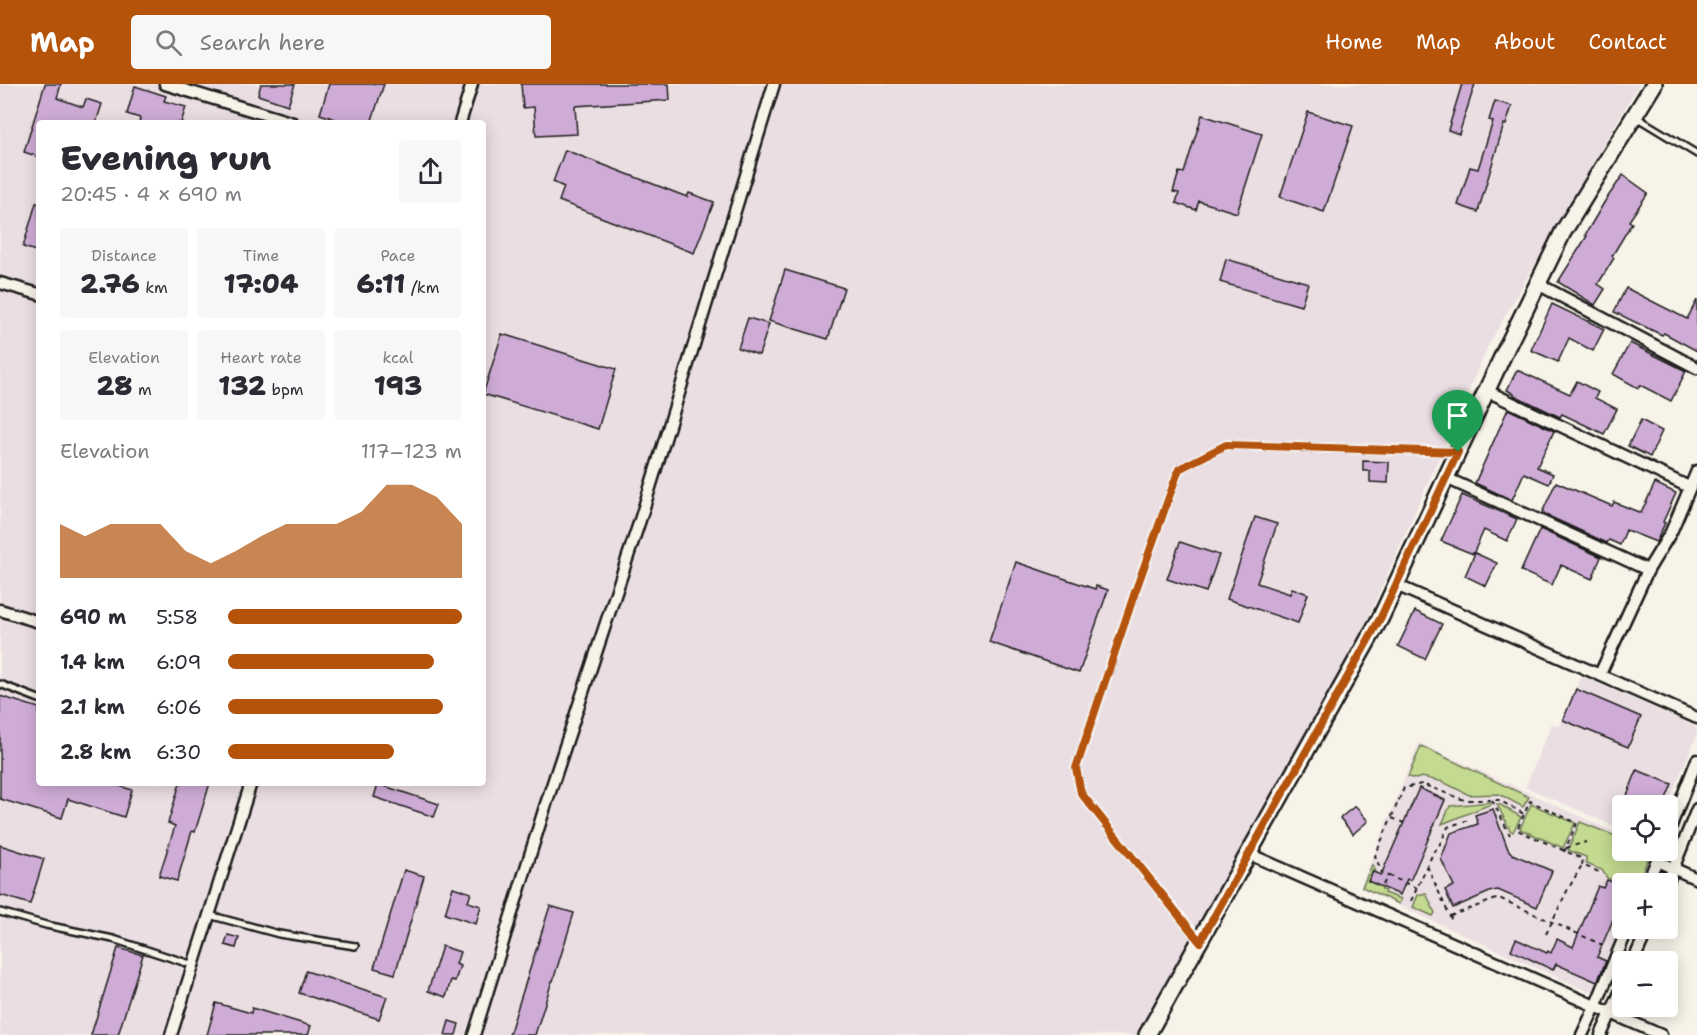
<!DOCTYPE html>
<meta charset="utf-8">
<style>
:root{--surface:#fff;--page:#f7f7f7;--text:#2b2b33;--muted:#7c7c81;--accent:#b45309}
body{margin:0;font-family:"Shantell Sans",sans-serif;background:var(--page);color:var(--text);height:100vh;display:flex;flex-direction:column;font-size:22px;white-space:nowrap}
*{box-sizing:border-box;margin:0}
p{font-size:20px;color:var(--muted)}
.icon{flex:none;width:33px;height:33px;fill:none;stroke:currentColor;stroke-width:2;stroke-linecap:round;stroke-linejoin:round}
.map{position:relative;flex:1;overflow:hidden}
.panel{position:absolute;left:36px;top:36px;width:450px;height:666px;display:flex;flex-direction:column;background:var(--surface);border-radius:6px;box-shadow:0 3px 15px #0003}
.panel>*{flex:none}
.buttons{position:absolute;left:1612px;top:711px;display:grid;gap:12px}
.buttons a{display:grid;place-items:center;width:66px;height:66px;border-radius:6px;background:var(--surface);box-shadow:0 3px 15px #0003;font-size:30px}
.pin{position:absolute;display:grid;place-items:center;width:51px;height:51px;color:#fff;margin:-62px -26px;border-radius:50% 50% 50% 0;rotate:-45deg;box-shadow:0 0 6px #0007}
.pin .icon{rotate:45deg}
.round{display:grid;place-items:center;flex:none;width:63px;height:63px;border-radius:6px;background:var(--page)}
.summary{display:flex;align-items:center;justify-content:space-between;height:102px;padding:0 24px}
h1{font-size:33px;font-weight:800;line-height:45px}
.metrics{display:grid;grid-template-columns:repeat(3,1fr);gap:9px;height:102px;padding:6px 24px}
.metrics div{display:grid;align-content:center;border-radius:6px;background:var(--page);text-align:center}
.metrics b{font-size:26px;font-weight:800}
.metrics small{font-size:16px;font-weight:400}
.metrics p{font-size:16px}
.chart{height:168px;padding:12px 24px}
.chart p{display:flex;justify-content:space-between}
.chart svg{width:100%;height:108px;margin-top:6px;fill:var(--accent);opacity:.7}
ul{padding:0 24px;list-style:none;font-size:20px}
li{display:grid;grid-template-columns:96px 72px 1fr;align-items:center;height:45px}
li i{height:15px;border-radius:8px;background:var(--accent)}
header{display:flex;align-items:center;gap:36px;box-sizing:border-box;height:84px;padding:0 30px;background:var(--accent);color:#fff}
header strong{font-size:28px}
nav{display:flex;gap:33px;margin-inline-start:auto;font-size:21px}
.search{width:420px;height:54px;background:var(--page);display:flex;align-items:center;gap:15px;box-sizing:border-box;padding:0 21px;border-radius:6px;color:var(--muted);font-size:22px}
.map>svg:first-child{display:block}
.built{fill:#ebdee3;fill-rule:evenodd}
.green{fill:#c3da90;stroke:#707b56;stroke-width:1.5}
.building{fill:#cfacd6;stroke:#1c1c1c;stroke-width:1.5}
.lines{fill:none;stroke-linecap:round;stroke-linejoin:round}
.lane-casing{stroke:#1c1c1c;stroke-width:10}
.street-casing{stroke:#1c1c1c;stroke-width:15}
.secondary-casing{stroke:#1c1c1c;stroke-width:20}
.path{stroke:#1c1c1c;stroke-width:2;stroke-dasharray:4.5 4.5;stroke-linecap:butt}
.lane{stroke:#f7f3e8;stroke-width:5}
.street{stroke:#f7f3e8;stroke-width:10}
.secondary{stroke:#f7f3e8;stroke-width:15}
.route-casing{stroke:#fff;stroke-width:12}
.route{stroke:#b45309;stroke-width:8}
</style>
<header>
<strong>Map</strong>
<div class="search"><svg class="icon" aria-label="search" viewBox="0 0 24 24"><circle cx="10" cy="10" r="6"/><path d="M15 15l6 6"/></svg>Search here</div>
<nav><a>Home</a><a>Map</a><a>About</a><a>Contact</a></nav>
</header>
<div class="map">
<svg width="1697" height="951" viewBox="0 0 1697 951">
<rect width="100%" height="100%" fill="#f7f3e8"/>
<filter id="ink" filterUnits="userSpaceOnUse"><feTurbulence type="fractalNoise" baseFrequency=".0167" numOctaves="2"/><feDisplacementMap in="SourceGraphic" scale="12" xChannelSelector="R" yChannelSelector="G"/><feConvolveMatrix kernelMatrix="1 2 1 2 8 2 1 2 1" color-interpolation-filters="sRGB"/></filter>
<g filter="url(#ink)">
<g class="built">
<path d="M0,0h1639l-150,260 -132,299 -221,392h-1136zM39,39h444v660h-444z"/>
<path d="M1581,592l114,50 2,6v4l-30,69 -44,1v24l-98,-43 27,-64 7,3z"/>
<path d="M1419,659l204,93v14l32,1 -13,32 -19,1v44l-24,63h-12l-227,-103z"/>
</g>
<g class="green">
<path d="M1421,662l108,51 -6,10 -24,-13 -30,1 -26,-13 -21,-5 -6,2 -8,-2z"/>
<path d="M1491,718v2l-49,20 8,-18z"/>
<path d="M1497,720h2l22,13 -8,15 -3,-2z"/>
<path d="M1531,720l44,19 -12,25 -43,-19z"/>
<path d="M1580,738l43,17v11l28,1 -13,32 -15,2 -16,-7 -5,-8 -16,-6v-7l-18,-7z"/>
<path d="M1372,781l2,1 1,5 -2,-1 -5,11 7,3 1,-1 5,2 1,4 3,2 -1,2 17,6 -2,5 -37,-17z"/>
<path d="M1426,809l9,20 -2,3 -20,-9 5,-12z"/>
</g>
<g class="building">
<path d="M45,0h16l-4,14 26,9 3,-8 16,5 -6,19h-57v34l-15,-5z"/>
<path d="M261,0h34l-7,21 -30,-10z"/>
<path d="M329,0h55l-13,39h-24l-27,-9z"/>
<path d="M521,0h148l1,16 -95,6 2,28 -41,2 -2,-29 -11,1z"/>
<path d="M1462,0h13l-16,50 -11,-4z"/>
<path d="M135,2l31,10 -2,5 22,6 -5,16h-42l1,-5 -13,-4z"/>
<path d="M1495,17l17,5 -6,19 -2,-1 -26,88 -20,-7 12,-38 8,2 15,-48 -4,-1z"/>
<path d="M1308,28l45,14 -29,86 -44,-15z"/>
<path d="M1202,31l60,19 -25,79 -38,-12 -3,9 -20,-7 3,-10 -6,-1 6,-20 5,1z"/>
<path d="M565,66l122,47 2,-4 25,9 -20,51 -135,-52 5,-14 -11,-5z"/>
<path d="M1623,91l25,18 -19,28 3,2 -20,33 2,2 -16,26 7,5 -10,16 -37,-23 29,-46 -2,-1 20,-34z"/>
<path d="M36,119h3v49l-16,-5z"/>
<path d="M1226,175l82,24 -7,23 -81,-24z"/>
<path d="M785,186l59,18 -16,51 -59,-18z"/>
<path d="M1626,204l61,31 10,-19v51l-33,-18 -2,2 -48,-23z"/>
<path d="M1552,220l52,25 -11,22 -24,-13 -11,24 -27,-12z"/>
<path d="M748,234l21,6 -10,31 -21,-7z"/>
<path d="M502,250l114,35 -18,60 -115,-35z"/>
<path d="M1630,259l56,28 -15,30 -31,-16 -2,3 -25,-14z"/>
<path d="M1517,286l53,24 7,-13 21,11 -3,6 22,11 -13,25 -42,-20 -2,3 -46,-22v-1l-7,-4z"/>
<path d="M1508,325l46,22 -17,36 16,7 -4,10 -25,-11 -12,27 -37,-17z"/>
<path d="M1641,336l21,11 -12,26 -22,-11z"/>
<path d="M1363,377l26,1 -1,21 -18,-1v-11h-7z"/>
<path d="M1556,398l56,24 2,-4 27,11 14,-30 21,10 -13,29 2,1 -9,19 -30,-12 -6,15 -11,-5 -2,3 -65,-30z"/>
<path d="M1462,411l55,24 -10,22 -23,-11 -11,24 -32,-13z"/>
<path d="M1255,433l22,7 -20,59 33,11 2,-6 16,6 -10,29 -71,-24z"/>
<path d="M1540,445l61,28 -9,22 -31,-14 -9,20 -31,-14z"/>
<path d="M1180,458l39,13 -13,37 -39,-13z"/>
<path d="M1475,469l22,10 -11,23 -21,-10z"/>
<path d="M1016,478l79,27 1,-3 12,4 -29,83 -90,-31z"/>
<path d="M1415,527l27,13 -17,35 -27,-13z"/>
<path d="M1576,605l65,28 -13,30 -65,-27z"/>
<path d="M0,612l39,12v75h72l21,7 -8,27 -56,-18 -6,19 -62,-19z"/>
<path d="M1637,686l35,14 -9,22h-40z"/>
<path d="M180,699h30l-15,49 -3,-1 -15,50 -18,-5 16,-50 -7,-3z"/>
<path d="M378,700l61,20 -5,13 -60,-20z"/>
<path d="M1419,704l26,12 -35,81 -3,-2 -7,16 -32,-14 5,-9 8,3z"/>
<path d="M1355,722l13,15 -15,13 -13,-16z"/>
<path d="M1493,725l15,40 4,5 40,17 -15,36 -39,-17 -6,1 -39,17 -8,-18 9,-4 -13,-27 10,-26 27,-9 -3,-9z"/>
<path d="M0,761l44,14 -14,45 -30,-9z"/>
<path d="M404,786l20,6 -29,98 -21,-6z"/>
<path d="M1607,796l16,6v18l-3,8 -5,3 -18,42 9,4 -9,21 -41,-18 -3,6 -42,-20 5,-11 31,14 1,-2 3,2 6,-14 16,8 25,-61 5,2z"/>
<path d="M453,803l18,6 -3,9 13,4 -5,18 -31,-10z"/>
<path d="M550,822l24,7 -21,68h-1l-17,54h-26z"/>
<path d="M228,851l11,3 -3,10 -11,-3z"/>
<path d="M442,862l18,6 -4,12 4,2 -5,15 -4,-1 -5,17 -18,-6z"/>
<path d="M118,864l25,7 -25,80h-27z"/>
<path d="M306,887l81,26 -8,22 -80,-26z"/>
<path d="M216,919l35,10 1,-5 59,18 -3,9h-101z"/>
<path d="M449,937l10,3 -3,11h-11z"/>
</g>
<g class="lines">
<g class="lane-casing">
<g id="lane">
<path d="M1636,33l61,37"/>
<path d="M0,600l39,15"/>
<path d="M0,828l46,13 67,14 80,26"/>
<path d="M209,831l70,19 76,12"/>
<path d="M1198,856l-117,-147 -5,-25 58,-173 45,-126 47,-24 230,7"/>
</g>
</g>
<g class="street-casing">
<g id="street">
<path d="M165,0l128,39"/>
<path d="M460,39l12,-39"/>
<path d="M0,199l39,11"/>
<path d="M1538,200l159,84"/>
<path d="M1487,307l202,96"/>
<path d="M1446,394l202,92"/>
<path d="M1396,501l301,133"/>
<path d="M0,526l39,12"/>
<path d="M1600,590l48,-104 23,-38 26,-61"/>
<path d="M1668,749l29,-73"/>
<path d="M1249,770l412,181"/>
<path d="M1657,777l40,18"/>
<path d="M1647,800l14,-34"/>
<path d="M1667,800l30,-75"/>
<path d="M1633,878l15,-34"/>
<path d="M171,951l80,-252"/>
<path d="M474,951l71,-228 96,-290 133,-433"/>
<path d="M1582,951l13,-28 33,-79"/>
<path d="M1601,951l22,-49"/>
</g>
</g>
<g class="secondary-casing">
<path id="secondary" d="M1147,951l234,-418 124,-266 58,-119 91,-148"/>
</g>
<g class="path">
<path d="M1492,716l18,35"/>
<path d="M1392,734l12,5"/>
<path d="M1566,764l20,-6"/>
<path d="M1564,768l13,-29 -47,-22 -13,29 66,29 -1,6 19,8"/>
<path d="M1427,782l25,55"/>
<path d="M1383,801l5,-10"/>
<path d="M1417,804l-35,-15 -7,-17 29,-68 18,-4 42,16h35l25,14"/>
<path d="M1411,817l23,-50 4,-3 10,-21 23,-8"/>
<path d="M1450,832l49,-18 108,49"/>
<path d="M1546,850l21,-43 15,-26"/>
</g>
<use href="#lane" class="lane"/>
<use href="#street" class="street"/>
<use href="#secondary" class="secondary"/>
</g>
</g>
<g class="lines" filter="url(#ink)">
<g class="route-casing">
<path id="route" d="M1226,361l232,7 -77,165 -181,325 -119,-149 -5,-25 58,-173 45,-126z"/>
</g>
<use href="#route" class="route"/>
</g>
</svg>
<div class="buttons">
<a><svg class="icon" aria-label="locate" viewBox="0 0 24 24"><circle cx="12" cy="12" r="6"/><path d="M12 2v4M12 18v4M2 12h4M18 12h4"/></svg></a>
<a>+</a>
<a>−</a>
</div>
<div class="pin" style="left:1458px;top:368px;background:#1e9e55"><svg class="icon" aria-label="arrive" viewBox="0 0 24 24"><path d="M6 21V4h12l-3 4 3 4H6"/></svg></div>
<section class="panel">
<div class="summary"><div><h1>Evening run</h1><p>20:45 · 4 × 690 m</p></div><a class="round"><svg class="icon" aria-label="share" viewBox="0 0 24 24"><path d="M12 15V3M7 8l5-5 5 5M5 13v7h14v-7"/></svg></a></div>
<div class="metrics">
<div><p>Distance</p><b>2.76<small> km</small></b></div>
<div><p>Time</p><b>17:04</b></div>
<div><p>Pace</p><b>6:11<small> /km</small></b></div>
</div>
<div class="metrics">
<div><p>Elevation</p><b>28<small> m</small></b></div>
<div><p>Heart rate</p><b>132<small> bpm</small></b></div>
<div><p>kcal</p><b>193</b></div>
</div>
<div class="chart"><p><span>Elevation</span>117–123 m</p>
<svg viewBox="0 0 160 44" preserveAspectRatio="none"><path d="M0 44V22L10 27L20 22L30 22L40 22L50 33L60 38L70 33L80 27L90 22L100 22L110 22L120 17L130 6L140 6L150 11L160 22V44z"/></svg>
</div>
<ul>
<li><b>690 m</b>5:58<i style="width:100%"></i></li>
<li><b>1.4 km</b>6:09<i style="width:88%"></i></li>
<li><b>2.1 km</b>6:06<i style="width:92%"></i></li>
<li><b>2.8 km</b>6:30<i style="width:71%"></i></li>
</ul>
</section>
</div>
